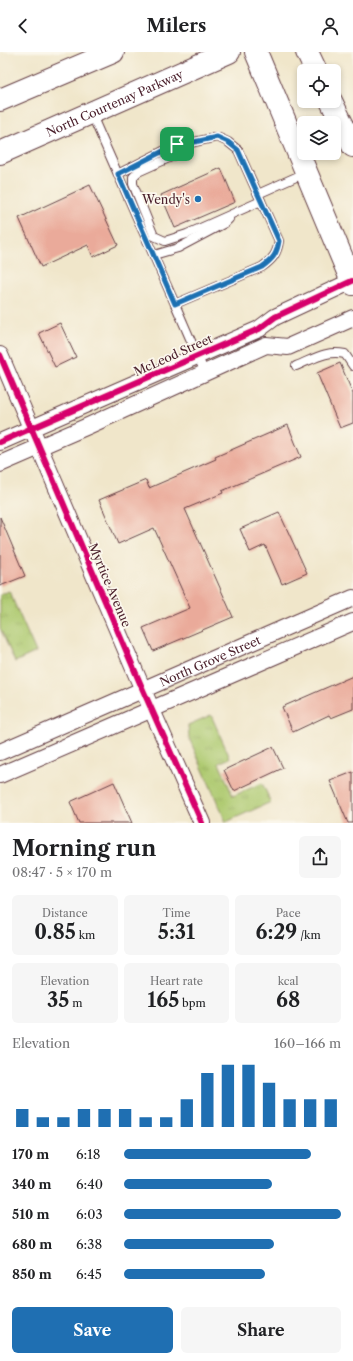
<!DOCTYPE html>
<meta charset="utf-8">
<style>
:root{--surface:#fff;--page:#f6f6f6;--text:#202124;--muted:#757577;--accent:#1f6fb2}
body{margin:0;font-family:"Libre Caslon Text",serif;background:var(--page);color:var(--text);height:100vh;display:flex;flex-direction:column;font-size:15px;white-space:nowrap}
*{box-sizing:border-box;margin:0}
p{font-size:13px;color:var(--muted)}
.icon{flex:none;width:22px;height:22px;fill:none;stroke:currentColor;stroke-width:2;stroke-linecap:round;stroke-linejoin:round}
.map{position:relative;height:771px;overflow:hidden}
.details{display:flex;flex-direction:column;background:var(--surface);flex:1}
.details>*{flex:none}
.fabs{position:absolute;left:297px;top:12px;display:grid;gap:8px}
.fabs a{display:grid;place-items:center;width:44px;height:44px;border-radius:6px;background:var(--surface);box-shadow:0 2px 6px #0003;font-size:20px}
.pin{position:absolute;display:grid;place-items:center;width:34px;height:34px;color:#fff;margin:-17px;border-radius:8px;box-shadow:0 2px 6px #0006}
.round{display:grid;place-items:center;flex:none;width:42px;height:42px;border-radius:6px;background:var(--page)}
.head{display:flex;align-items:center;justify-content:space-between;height:68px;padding:0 12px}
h1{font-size:22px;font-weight:700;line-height:30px}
.metrics{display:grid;grid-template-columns:repeat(3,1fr);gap:6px;height:68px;padding:4px 12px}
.metrics div{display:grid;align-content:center;border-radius:6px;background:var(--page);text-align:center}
.metrics b{font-size:20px;font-weight:700}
.metrics small{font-size:11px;font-weight:400}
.metrics p{font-size:11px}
.chart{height:112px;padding:8px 12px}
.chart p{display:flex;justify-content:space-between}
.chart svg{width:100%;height:72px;margin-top:4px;stroke:var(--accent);stroke-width:6}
.button{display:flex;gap:8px;margin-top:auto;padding:8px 12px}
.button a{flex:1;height:46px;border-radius:6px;background:var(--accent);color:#fff;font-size:16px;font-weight:700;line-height:46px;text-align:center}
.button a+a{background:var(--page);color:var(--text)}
ul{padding:0 12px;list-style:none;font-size:13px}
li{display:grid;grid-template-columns:64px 48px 1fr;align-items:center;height:30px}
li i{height:10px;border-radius:5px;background:var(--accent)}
header{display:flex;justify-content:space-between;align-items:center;height:52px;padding:0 12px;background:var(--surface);font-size:18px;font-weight:700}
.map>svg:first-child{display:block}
.grass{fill:url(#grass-tufts);stroke:#7c744e}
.building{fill:#eaaa9a}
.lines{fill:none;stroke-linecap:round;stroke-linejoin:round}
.lane-casing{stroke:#633d43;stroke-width:10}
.street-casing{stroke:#633d43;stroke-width:18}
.primary-casing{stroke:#633d43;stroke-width:24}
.lane{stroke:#fff;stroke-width:8}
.street{stroke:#fff;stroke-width:16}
.primary{stroke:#fff;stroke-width:22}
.cycleway-casing{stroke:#fbf7ec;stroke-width:8}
.cycleway{stroke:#d6006c;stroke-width:6}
.route-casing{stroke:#fff;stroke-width:8}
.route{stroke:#1f6fb2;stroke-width:5}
.poi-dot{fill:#1f6fb2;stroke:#fbf7ec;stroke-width:1.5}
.labels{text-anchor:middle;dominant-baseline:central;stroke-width:3.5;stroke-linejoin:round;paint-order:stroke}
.street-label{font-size:12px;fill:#4a1f2b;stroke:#fbf7ec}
.poi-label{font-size:12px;fill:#4a1f2b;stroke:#fbf7ec;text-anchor:end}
</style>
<header><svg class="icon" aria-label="back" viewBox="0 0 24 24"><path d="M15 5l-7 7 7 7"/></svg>Milers<svg class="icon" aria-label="person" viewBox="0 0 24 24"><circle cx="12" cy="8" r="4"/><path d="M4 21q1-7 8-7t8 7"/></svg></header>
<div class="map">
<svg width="353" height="771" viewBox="0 0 353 771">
<defs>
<pattern id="grass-tufts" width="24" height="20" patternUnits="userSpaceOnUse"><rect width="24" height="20" fill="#afca71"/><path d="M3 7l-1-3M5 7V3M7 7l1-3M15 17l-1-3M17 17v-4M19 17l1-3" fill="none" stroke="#98ad62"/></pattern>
</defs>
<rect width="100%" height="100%" fill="#fbf7ec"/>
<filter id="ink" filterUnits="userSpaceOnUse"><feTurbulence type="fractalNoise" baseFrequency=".025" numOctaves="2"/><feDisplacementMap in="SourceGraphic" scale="8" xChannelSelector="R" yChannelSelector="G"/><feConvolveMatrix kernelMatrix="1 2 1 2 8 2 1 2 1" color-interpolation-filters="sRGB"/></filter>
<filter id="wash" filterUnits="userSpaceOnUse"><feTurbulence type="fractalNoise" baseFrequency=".012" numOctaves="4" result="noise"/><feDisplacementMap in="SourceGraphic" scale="16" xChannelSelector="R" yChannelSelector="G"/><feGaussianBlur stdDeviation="0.9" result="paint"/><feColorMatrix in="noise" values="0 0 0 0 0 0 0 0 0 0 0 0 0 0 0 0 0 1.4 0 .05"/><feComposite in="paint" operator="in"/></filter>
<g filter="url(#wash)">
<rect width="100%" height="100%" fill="#f0e6ca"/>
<g class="grass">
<path d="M9,539l27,61 -21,10 -15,-34v-33z"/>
<path d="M211,663l19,43 -11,5 14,33 29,-13 9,19 -45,20 -37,-84 -1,-13z"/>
</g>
<g id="blocks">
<g class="building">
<path d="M221,116l14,34 -60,26 -14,-33z"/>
<path d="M90,133l28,60 -25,12 -5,-12 -47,22 -22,-49z"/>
<path d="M60,271l16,34 -21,10 -16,-34z"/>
<path d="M340,311l13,31v29l-13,5 -23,-55z"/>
<path d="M288,373l13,32 -79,34 1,2 -38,16 48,108 -80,34 -10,-23 47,-20 -36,-80 -36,16 -19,-44 47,-20 3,8 67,-29 -1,-2z"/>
<path d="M279,460l28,61 -25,11 -17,-39 -15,7 -10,-23z"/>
<path d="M0,465l25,59 -25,10z"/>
<path d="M353,624v33l-22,9 -2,-3 -36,17 -11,-25z"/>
<path d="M273,695l10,21 -49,23 -10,-21z"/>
<path d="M353,720v51h-5l-18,-42z"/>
<path d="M114,730l18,41h-53l-9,-21z"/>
</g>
</g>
</g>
<g filter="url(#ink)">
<use href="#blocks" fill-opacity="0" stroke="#633d43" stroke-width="1"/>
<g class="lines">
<g class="lane-casing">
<g id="lane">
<path d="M91,61l84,191 87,-37c11,-8 15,-13 17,-26l-41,-91 -10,-8 -11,-5 -27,6 -13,1 -59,30"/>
<path d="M190,91l-10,10 -42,19 -5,5v7l21,52 11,5 22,-7 74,-33"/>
<path d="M258,142l47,-21"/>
<path d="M154,203l24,-7 47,-25 4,-4"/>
<path d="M175,252l30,69"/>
<path d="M296,314c18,-7 29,-16 49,-12l8,12"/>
</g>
</g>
<g class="street-casing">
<g id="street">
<path d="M0,303l143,335 59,133"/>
<path d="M0,390l259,-113 16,-12 77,-36"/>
<path d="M0,412l88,-38 178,-81 22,2 65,-29"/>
<path id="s1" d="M0,700l353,-154"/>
<path d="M0,723l353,-153"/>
</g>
</g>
<g class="primary-casing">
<g id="primary">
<path d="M256,0l97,232"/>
<path d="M307,0l9,19"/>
<path d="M0,48l113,-48"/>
<path d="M331,49l22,45"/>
<path id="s2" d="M0,101l229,-101"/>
</g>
</g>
<use href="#lane" class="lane"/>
<use href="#street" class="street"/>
<use href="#primary" class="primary"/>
<g class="cycleway-casing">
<g id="cycleway">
<path d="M0,303l143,335 59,133"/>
<path d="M0,390l259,-113 16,-12 77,-36"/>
</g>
</g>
<use href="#cycleway" class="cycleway"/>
</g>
</g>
<g class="lines" filter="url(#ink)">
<g class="route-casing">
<path id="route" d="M217,85l11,5 10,8 41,91c-2,13 -6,18 -17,26l-87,37 -57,-130 59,-30 13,-1z"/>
</g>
<use href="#route" class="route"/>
</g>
<circle class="poi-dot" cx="198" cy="147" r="4"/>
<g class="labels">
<g class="street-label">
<text stroke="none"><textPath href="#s2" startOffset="125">North Courtenay Parkway</textPath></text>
<text transform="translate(173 303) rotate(-24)">McLeod Street</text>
<text transform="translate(110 533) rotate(67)">Myrtice Avenue</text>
<text stroke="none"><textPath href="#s1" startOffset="229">North Grove Street</textPath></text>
</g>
<g class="poi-label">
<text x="190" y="147">Wendy's</text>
</g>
</g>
</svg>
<div class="fabs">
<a><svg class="icon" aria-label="locate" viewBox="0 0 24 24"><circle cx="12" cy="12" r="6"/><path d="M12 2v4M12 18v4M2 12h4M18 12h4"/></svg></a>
<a><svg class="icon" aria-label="layers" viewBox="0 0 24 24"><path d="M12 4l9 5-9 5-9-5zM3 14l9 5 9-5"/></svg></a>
</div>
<div class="pin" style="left:177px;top:92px;background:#1e9e55"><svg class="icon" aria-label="arrive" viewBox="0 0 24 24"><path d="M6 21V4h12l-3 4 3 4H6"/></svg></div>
</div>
<section class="details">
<div class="head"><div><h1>Morning run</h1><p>08:47 · 5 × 170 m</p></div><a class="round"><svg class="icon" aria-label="share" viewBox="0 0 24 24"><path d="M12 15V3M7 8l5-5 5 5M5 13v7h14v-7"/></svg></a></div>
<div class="metrics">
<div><p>Distance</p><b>0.85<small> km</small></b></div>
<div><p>Time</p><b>5:31</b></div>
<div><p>Pace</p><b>6:29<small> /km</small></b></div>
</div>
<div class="metrics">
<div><p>Elevation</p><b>35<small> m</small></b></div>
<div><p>Heart rate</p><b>165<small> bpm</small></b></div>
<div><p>kcal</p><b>68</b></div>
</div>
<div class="chart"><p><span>Elevation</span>160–166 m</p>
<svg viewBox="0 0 160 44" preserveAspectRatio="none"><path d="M5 44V33M15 44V38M25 44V38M35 44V33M45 44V33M55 44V33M65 44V38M75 44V38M85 44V27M95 44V11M105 44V6M115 44V6M125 44V17M135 44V27M145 44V27M155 44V27"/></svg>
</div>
<ul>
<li><b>170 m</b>6:18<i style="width:86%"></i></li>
<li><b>340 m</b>6:40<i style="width:68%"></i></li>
<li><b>510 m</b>6:03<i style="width:100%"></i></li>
<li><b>680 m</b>6:38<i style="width:69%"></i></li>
<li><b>850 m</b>6:45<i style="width:65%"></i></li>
</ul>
<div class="button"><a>Save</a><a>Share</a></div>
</section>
